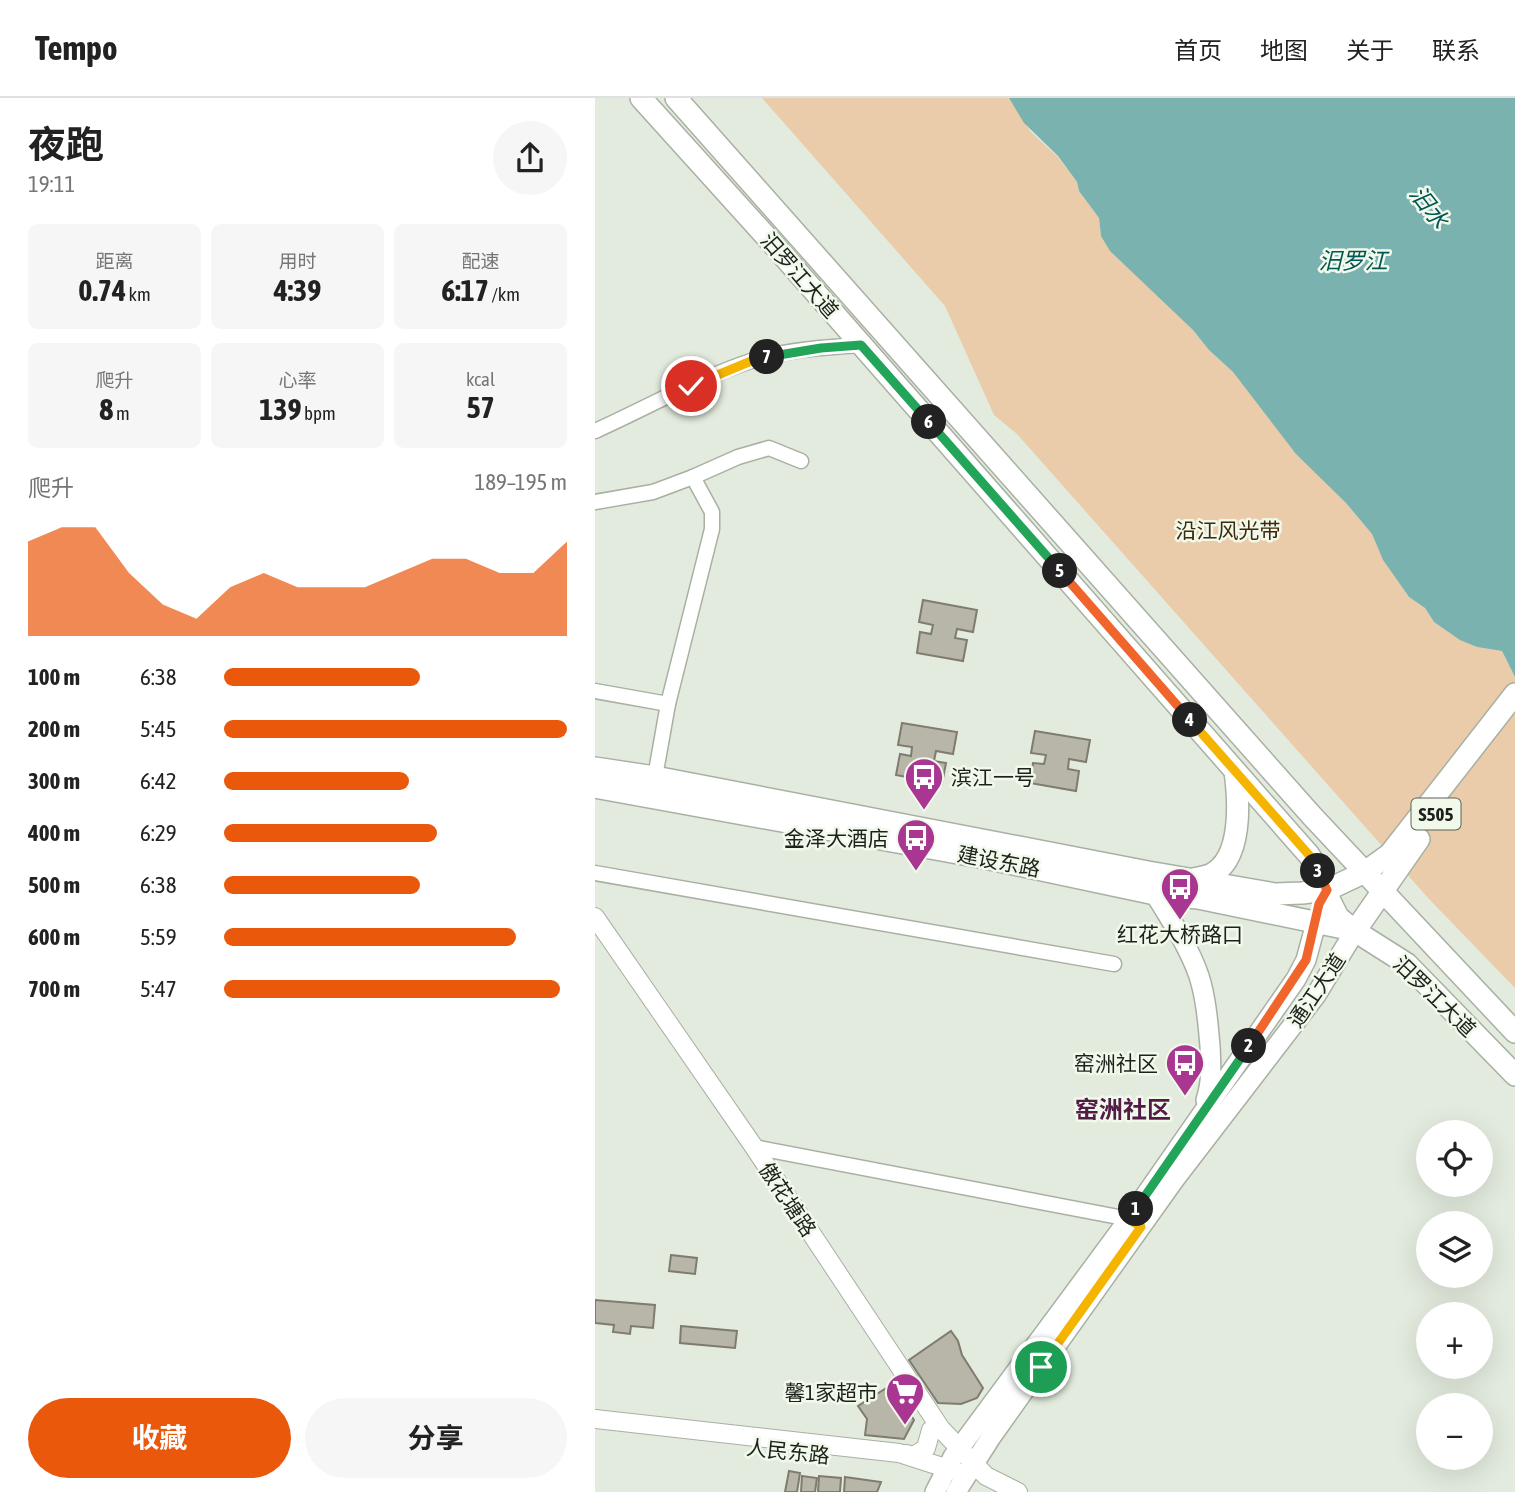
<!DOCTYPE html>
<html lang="zh">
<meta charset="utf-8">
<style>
:root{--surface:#fff;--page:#f6f6f6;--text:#222;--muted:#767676;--line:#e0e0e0;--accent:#ea580c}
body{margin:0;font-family:"Asap Condensed","Noto Sans SC",sans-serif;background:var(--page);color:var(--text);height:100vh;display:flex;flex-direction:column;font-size:26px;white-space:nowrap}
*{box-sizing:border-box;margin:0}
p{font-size:23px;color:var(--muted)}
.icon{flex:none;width:38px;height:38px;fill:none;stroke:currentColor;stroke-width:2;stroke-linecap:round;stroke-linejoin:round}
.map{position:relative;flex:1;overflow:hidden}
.panel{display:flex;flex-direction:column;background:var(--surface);width:595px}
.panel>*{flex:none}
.buttons{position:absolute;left:821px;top:1022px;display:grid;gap:14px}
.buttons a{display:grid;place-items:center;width:77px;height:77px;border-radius:50%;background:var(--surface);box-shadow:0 7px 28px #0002;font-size:35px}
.pin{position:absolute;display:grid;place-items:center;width:60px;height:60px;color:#fff;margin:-30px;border:4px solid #fff;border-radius:50%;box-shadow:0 2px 7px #0007}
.km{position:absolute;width:35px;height:35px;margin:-18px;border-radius:50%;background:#222;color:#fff;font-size:19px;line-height:35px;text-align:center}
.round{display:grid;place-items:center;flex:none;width:74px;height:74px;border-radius:37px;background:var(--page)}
.summary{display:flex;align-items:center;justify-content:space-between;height:119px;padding:0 28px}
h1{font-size:38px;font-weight:700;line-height:52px}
.figures{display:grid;grid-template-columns:repeat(3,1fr);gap:10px;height:119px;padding:7px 28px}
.figures div{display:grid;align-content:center;border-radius:10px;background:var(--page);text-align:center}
.figures b{font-size:30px;font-weight:700}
.figures small{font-size:19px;font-weight:400}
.figures p{font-size:19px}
.chart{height:196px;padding:14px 28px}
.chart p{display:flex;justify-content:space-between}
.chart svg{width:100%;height:126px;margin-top:7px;fill:var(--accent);opacity:.7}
.action{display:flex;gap:14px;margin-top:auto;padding:14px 28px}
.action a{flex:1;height:80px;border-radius:42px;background:var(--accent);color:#fff;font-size:28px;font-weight:700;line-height:80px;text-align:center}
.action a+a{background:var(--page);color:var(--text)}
ul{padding:0 28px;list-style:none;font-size:23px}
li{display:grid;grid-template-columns:112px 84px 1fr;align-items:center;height:52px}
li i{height:18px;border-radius:9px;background:var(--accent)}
header{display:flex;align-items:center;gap:42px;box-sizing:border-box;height:98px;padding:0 35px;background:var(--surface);border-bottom:2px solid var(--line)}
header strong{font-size:33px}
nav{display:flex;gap:38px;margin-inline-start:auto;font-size:24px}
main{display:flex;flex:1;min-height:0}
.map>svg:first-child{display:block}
.green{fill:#eaccaa}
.water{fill:#7ab2b0}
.building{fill:#b8b6a8;stroke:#7e7c6f;stroke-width:2}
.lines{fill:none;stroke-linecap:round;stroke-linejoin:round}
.minor-casing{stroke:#a8b0a3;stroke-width:17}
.tertiary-casing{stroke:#a8b0a3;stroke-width:20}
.secondary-casing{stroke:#a8b0a3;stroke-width:22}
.primary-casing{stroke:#a8b0a3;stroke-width:24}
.minor{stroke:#fff;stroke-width:14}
.tertiary{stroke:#fff;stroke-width:18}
.secondary{stroke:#fff;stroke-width:19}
.primary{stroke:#fff;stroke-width:21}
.split-1-casing{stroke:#fff;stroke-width:14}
.split-2-casing{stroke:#fff;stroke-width:14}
.split-3-casing{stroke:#fff;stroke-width:14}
.split-4-casing{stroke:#fff;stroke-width:14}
.split-5-casing{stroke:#fff;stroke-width:14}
.split-6-casing{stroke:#fff;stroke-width:14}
.split-7-casing{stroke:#fff;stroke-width:14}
.split-8-casing{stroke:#fff;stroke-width:14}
.split-1{stroke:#f5b400;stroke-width:9}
.split-2{stroke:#22a559;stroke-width:9}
.split-3{stroke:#f0652b;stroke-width:9}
.split-4{stroke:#f5b400;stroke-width:9}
.split-5{stroke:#f0652b;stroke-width:9}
.split-6{stroke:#22a559;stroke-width:9}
.split-7{stroke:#22a559;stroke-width:9}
.split-8{stroke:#f5b400;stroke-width:9}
.labels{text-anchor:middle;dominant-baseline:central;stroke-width:5;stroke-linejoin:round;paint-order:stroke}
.shield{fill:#f1f9eb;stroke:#5d6159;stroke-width:2}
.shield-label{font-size:19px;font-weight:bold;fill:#1d201b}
.street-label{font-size:21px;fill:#1d201b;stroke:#f1f9eb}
.park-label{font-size:21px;fill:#3f290c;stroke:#f1f9eb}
.poi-label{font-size:21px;fill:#1d201b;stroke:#f1f9eb;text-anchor:end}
.water-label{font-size:23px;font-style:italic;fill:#005655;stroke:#f1f9eb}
.quarter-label{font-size:24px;font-weight:bold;fill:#531c47;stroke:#f1f9eb}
</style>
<header>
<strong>Tempo</strong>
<nav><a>首页</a><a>地图</a><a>关于</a><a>联系</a></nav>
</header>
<main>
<section class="panel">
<div class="summary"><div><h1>夜跑</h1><p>19:11</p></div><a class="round"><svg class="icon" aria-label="share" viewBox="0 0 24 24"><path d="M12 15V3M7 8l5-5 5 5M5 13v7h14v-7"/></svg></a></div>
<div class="figures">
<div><p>距离</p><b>0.74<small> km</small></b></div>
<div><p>用时</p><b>4:39</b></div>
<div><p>配速</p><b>6:17<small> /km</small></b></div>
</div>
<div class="figures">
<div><p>爬升</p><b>8<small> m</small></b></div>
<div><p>心率</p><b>139<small> bpm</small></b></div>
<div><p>kcal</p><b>57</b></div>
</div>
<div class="chart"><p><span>爬升</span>189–195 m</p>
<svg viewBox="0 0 160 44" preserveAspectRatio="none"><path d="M0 44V11L10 6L20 6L30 22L40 33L50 38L60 27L70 22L80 27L90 27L100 27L110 22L120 17L130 17L140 22L150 22L160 11V44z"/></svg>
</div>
<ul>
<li><b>100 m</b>6:38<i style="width:57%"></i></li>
<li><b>200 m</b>5:45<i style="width:100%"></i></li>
<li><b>300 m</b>6:42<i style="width:54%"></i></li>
<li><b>400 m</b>6:29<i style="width:62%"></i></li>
<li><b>500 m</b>6:38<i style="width:57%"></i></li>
<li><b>600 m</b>5:59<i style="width:85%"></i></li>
<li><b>700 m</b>5:47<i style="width:98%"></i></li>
</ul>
<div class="action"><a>收藏</a><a>分享</a></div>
</section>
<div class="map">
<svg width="920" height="1394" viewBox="0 0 920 1394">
<rect width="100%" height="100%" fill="#e3ebde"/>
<path class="green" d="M167,0h247l21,33 28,26 19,25 2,9 20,27 2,18 92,94 16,20 24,22 64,82 49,49 26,31 11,26 26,37 16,11 9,14 43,25 25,4 13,26v311l-86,-89 -412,-465 -23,-19 -49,-109z"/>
<path class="water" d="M414,0h506v579l-13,-26 -25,-4 -17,-7 -26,-18 -9,-14 -16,-11 -26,-37 -11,-26 -26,-31 -50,-49 -63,-82 -24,-22 -16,-20 -83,-79 -9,-15 -2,-18 -20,-27 -2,-9 -19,-26 -34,-33z"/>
<g class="building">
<path d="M328,502l54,10 -4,22 -16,-3 -2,9 12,2 -4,21 -46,-8 3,-21 11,2 2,-9 -14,-3z"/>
<path d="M307,625l55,9 -4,22 -17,-3 -2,10 12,2 -4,21 -46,-9 4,-21 11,2 1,-9 -14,-2z"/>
<path d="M440,633l55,9 -4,22 -17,-3 -1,10 11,2 -3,20 -46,-8 3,-20 11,1 2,-9 -15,-2z"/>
<path d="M76,1157l26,3 -2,16 -26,-3z"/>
<path d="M0,1202l60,5 -2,23 -22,-2 -1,8 -17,-2 1,-7 -19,-2z"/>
<path d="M86,1228l56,5 -2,17 -55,-5z"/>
<path d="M356,1233l7,10 4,14 21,33 -6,10 -16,6 -23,-1 -29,-43z"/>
<path d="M296,1287l23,35 -10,19 -39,-4 2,-16 -9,-13z"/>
<path d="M194,1373l11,2 -3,19h-12z"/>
<path d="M207,1378l15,2 -2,14h-14z"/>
<path d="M224,1378l22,2 -1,14h-22z"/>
<path d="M250,1379l36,5 -4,10h-33z"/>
</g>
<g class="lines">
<g class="minor-casing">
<g id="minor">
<path d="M0,333c53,-24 104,-53 159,-71 30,-10 75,-13 107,-15"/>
<path d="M0,404l58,-10 40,-15 45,-20 31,-9 32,13"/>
<path d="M0,593l73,13"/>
<path d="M60,679l13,-73 44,-175v-17l-19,-35"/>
<path d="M0,775l519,91"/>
<path d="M159,1049l375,72 7,5"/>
</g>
</g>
<g class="tertiary-casing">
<g id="tertiary">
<path d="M0,819l159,230 187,282 45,47 32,16"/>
<path d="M0,1321l304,34 62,20"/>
<path d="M311,1356l8,2 12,-8 5,-18"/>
</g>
</g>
<g class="secondary-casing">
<g id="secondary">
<path d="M560,796c16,26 34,53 44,82 7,22 9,47 11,70 1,19 2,36 -4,54"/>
<path d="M340,1394l18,-35 176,-238 167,-240 10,-19 10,-37"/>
<path d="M361,1394l35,-55 183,-257 142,-185 39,-64"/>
</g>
</g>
<g class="primary-casing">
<g id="primary">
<path d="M46,0l132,146 514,586 22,25 13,21 8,25 8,16 17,14 52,33 108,111"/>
<path d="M81,0l636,718 203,216"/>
<path d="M0,670l60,9 493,95 127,22 27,-1 25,-3 38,-18 25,-18 125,-160"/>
<path d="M0,689l390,71 170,36 43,4 155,32"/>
<path d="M598,781c5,-1 12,-2 17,-4 33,-15 29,-74 25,-104"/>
<path d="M760,833l64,-92"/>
</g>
</g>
<use href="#minor" class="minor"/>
<use href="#tertiary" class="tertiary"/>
<use href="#secondary" class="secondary"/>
<use href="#primary" class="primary"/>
</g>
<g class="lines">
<g class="split-1-casing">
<path id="split-1" d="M446,1269l100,-140 -12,-8 7,-10"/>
</g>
<g class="split-2-casing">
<path id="split-2" d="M541,1111l113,-163"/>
</g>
<g class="split-3-casing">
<path id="split-3" d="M654,948l57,-86 13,-56 8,-14 -9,-19"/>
</g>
<g class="split-4-casing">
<path id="split-4" d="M595,622l97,110 22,25 9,16"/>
</g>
<g class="split-5-casing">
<path id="split-5" d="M465,473l130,149"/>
</g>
<g class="split-6-casing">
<path id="split-6" d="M334,324l131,149"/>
</g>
<g class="split-7-casing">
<path id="split-7" d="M172,259l54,-9 40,-3 68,77"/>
</g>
<g class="split-8-casing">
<path id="split-8" d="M96,288l65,-27 11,-2"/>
</g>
<use href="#split-1" class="split-1"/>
<use href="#split-2" class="split-2"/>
<use href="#split-3" class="split-3"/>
<use href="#split-4" class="split-4"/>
<use href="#split-5" class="split-5"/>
<use href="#split-6" class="split-6"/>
<use href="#split-7" class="split-7"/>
<use href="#split-8" class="split-8"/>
</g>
<defs>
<g id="bus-pin" transform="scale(2.0125)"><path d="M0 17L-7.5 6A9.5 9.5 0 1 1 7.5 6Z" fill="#a93691" stroke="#f1f9eb"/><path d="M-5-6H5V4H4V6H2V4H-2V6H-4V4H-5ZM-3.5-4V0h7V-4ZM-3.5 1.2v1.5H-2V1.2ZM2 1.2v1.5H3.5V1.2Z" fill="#fff"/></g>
<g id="supermarket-pin" transform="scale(2.0125)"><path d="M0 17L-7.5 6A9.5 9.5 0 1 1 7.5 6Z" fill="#a93691" stroke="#f1f9eb"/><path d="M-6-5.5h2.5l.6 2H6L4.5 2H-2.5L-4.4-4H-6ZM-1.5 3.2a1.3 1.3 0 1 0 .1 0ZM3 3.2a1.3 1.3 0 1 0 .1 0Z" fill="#fff"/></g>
</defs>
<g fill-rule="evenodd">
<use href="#bus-pin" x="329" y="679"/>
<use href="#bus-pin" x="321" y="740"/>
<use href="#bus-pin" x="585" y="789"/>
<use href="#bus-pin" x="590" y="965"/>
<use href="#supermarket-pin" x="310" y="1294"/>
</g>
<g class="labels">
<rect class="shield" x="816.5" y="700.5" width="49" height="31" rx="5"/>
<g class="shield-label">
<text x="841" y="716">S505</text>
</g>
<g class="street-label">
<text transform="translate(205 177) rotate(49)">汨罗江大道</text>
<text transform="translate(404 763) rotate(11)">建设东路</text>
<text transform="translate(721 892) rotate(-56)">通江大道</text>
<text transform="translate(840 898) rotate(44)">汨罗江大道</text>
<text transform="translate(193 1101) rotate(56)">傲花塘路</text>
<text transform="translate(193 1353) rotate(6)">人民东路</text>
</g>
<g class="park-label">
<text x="633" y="432">沿江风光带</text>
</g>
<g class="poi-label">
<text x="356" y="679" text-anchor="start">滨江一号</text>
<text x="294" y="740">金泽大酒店</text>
<text x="585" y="836" text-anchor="middle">红花大桥路口</text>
<text x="563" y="965">窑洲社区</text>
<text x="283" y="1294">馨1家超市</text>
</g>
<g class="water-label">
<text transform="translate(834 109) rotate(52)">汨水</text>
<text x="758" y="163">汨罗江</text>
</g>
<g class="quarter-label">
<text x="528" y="1011">窑洲社区</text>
</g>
</g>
</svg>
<div class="buttons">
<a><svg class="icon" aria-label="locate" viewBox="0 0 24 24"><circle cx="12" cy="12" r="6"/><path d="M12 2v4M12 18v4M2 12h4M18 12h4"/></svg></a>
<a><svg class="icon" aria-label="layers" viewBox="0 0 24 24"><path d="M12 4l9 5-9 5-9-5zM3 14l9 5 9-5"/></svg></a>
<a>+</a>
<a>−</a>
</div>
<div class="pin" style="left:446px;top:1269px;background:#1e9e55"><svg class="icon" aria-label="arrive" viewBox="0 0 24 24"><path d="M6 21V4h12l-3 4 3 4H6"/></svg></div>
<div class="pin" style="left:96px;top:288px;background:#d93025"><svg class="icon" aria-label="check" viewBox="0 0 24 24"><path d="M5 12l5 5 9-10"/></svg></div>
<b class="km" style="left:541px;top:1111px">1</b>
<b class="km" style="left:654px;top:948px">2</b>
<b class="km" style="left:723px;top:773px">3</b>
<b class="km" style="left:595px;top:622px">4</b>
<b class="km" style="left:465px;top:473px">5</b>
<b class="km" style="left:334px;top:324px">6</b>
<b class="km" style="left:172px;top:259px">7</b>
</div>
</main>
